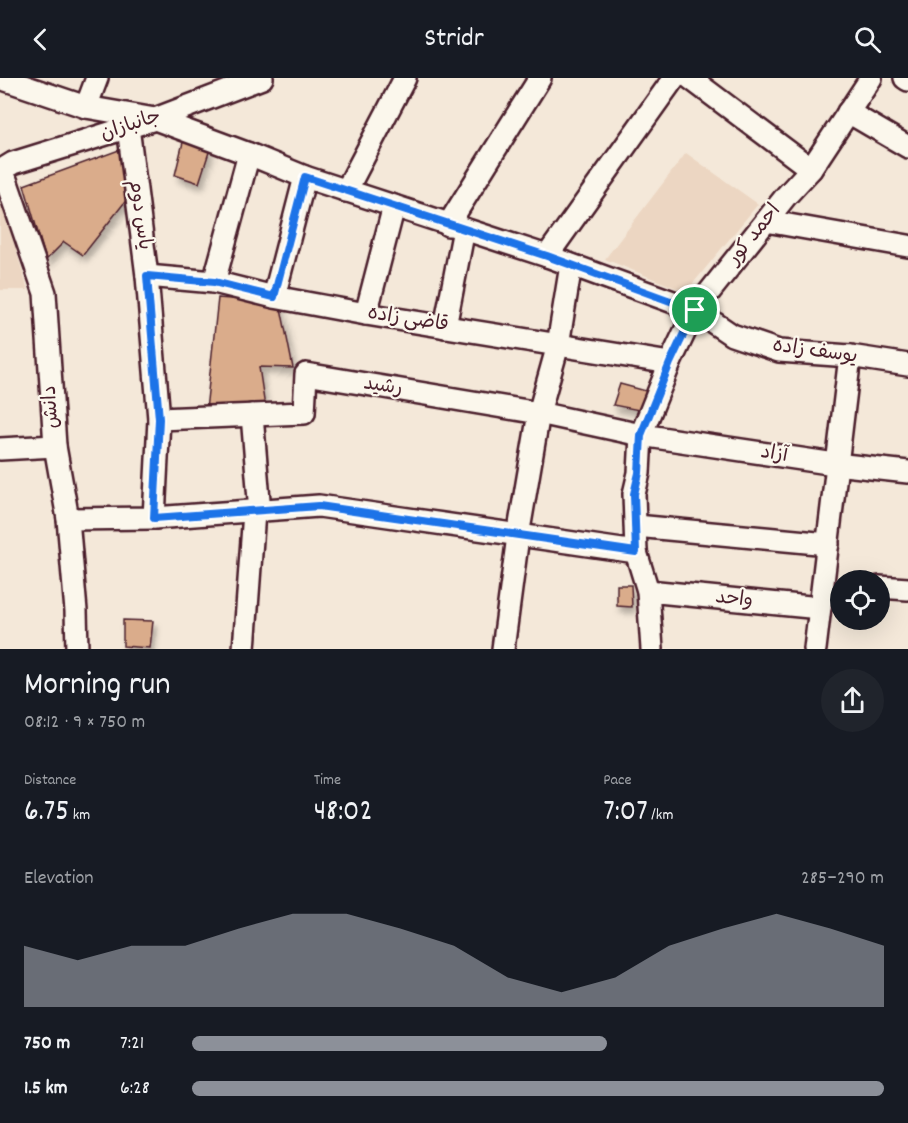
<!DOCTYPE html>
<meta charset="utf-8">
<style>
:root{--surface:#171b24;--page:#20242c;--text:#f1f3f6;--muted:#9ea1a6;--accent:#8c9099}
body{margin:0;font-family:Dekko,"Playpen Sans Arabic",sans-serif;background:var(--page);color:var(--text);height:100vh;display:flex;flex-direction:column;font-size:22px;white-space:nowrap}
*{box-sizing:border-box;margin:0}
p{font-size:20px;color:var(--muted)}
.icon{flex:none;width:33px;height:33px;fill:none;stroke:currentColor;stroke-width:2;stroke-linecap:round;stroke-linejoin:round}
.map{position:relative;height:571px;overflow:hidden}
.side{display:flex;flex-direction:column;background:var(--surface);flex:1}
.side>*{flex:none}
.buttons{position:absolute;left:830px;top:492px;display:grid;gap:12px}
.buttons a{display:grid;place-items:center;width:60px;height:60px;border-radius:50%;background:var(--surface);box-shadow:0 6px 24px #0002;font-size:30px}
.pin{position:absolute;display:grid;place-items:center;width:51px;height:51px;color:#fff;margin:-26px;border:3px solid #fff;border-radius:50%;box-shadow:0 2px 6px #0007}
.round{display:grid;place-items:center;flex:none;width:63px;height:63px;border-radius:32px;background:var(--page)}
.overview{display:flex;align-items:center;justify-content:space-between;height:102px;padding:0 24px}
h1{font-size:33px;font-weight:600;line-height:45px}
.figures{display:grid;grid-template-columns:repeat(3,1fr);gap:9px;height:102px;padding:6px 24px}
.figures div{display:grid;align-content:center}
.figures b{font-size:30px;font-weight:600}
.figures small{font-size:16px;font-weight:400}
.figures p{font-size:16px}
.chart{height:168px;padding:12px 24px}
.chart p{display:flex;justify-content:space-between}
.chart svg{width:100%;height:108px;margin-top:6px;fill:var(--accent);opacity:.7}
ul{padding:0 24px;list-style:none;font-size:20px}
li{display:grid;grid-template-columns:96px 72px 1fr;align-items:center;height:45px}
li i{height:15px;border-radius:8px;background:var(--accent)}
header{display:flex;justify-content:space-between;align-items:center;height:78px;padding:0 24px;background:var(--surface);font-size:27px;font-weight:600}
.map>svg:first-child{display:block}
.built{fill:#ecd6c2}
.building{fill:#daac8b;stroke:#4a1f2b;stroke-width:1.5;filter:url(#shadow)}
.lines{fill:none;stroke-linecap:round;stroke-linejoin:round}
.minor-casing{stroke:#4a1f2b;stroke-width:26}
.minor{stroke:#fbf7ec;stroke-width:21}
.route-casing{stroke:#fff;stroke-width:12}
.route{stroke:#1a73e8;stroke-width:8}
.labels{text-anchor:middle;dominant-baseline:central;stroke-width:4.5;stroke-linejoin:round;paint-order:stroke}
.street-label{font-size:20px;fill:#4a1f2b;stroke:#fbf7ec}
</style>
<header><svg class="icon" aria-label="back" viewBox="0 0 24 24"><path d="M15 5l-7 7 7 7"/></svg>Stridr<svg class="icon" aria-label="search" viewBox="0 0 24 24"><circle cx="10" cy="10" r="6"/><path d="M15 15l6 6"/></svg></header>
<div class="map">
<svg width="908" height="571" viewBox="0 0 908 571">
<defs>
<filter id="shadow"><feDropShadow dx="3.5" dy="6" stdDeviation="3" flood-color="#0004"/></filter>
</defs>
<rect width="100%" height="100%" fill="#f4e8d9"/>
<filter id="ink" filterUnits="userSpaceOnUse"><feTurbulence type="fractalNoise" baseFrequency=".0167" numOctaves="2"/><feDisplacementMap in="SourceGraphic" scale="12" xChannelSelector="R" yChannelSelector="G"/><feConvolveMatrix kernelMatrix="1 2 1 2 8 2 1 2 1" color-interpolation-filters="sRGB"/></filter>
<g filter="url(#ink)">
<g class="built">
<path d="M686,75l72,51 -72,88 -81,-33z"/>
<path d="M0,118l28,94h-28z"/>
</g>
<g class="building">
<path d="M184,60l26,11 -11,34 -24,-8z"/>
<path d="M119,72l9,48 -45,57 -19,-13 -18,18 -22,-75z"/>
<path d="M218,220l62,5 13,65 -34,-1 6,40 -59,3z"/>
<path d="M620,306l26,7 -7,19 -26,-5z"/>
<path d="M617,507h14l1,22 -15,-1z"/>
<path d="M123,542l30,1 -3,27 -27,-2z"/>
</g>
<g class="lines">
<g class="minor-casing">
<g id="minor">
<path d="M0,0l86,29 69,12 94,35 56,23 242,79 148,54 37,25 47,16 71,5 58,9"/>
<path d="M690,0l121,91"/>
<path d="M905,0l3,2"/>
<path d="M86,29l11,-29"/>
<path d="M848,34l60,35"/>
<path d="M128,49l19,149 12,143 -5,99"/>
<path d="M0,93l13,-8 142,-44 107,-41"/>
<path d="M3,93l42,122 10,153 13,73 8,92 1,38"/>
<path d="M346,113l59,-113"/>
<path d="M766,143l142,25"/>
<path d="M448,147l92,-147"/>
<path d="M547,178l127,-178"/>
<path d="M147,198l67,6 60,15 92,17 304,49"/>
<path d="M214,204l35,-128"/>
<path d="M274,219l31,-120"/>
<path d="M366,236l28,-108"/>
<path d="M445,249l19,-98"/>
<path d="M252,337l8,97"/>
<path d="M159,341l145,-6 2,-39 233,39 102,22 194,29 73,8"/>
<path d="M0,371l55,-3"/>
<path d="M68,441l86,-1 165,-12 317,46"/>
<path d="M636,448l192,18"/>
<path d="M879,509l29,2"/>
<path d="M648,513l172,17"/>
<path d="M244,571l10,-137"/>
<path d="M503,571l15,-113 21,-123 19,-68 13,-80"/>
<path d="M652,571l-4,-58 -12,-39 -2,-58 5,-21 2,-38 29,-72 25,-53 91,-114 25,-27 60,-91"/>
<path d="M815,571l35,-293"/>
</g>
</g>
<use href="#minor" class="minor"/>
</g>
</g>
<g class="lines" filter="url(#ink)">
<g class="route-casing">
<path id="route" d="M305,99l242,79 148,54 -25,53 -29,72 -2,38 -5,21 2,58 -317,-46 -165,12 5,-99 -12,-143 67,6 60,15z"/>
</g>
<use href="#route" class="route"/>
</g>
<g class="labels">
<g class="street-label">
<text transform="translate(131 48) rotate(-18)">جانبازان</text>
<text transform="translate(139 137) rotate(82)">یاس دوم</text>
<text transform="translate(755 157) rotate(-51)">احمد کور</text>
<text transform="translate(408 242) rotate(9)">قاضی زاده</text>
<text transform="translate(815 274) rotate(8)">یوسف زاده</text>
<text transform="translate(383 309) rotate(9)">رشید</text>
<text transform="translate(52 329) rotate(-94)">دانش</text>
<text transform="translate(774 377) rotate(9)">آزاد</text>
<text transform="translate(734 522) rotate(6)">واحد</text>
</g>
</g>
</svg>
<div class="buttons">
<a><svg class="icon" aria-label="locate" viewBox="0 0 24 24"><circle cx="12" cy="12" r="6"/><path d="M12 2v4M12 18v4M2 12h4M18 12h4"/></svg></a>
</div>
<div class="pin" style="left:695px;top:232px;background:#1e9e55"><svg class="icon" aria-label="arrive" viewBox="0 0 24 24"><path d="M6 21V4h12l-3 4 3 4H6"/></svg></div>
</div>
<section class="side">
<div class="overview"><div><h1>Morning run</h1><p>08:12 · 9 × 750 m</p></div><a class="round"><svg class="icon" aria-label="share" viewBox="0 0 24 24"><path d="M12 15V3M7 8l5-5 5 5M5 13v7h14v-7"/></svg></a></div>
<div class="figures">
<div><p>Distance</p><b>6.75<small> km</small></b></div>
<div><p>Time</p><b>48:02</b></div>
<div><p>Pace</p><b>7:07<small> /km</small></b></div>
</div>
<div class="chart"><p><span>Elevation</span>285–290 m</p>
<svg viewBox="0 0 160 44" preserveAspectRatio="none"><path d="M0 44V19L10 25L20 19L30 19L40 12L50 6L60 6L70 12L80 19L90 32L100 38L110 32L120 19L130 12L140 6L150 12L160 19V44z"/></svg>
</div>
<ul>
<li><b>750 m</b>7:21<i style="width:60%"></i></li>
<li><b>1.5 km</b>6:28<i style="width:100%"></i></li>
</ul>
</section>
